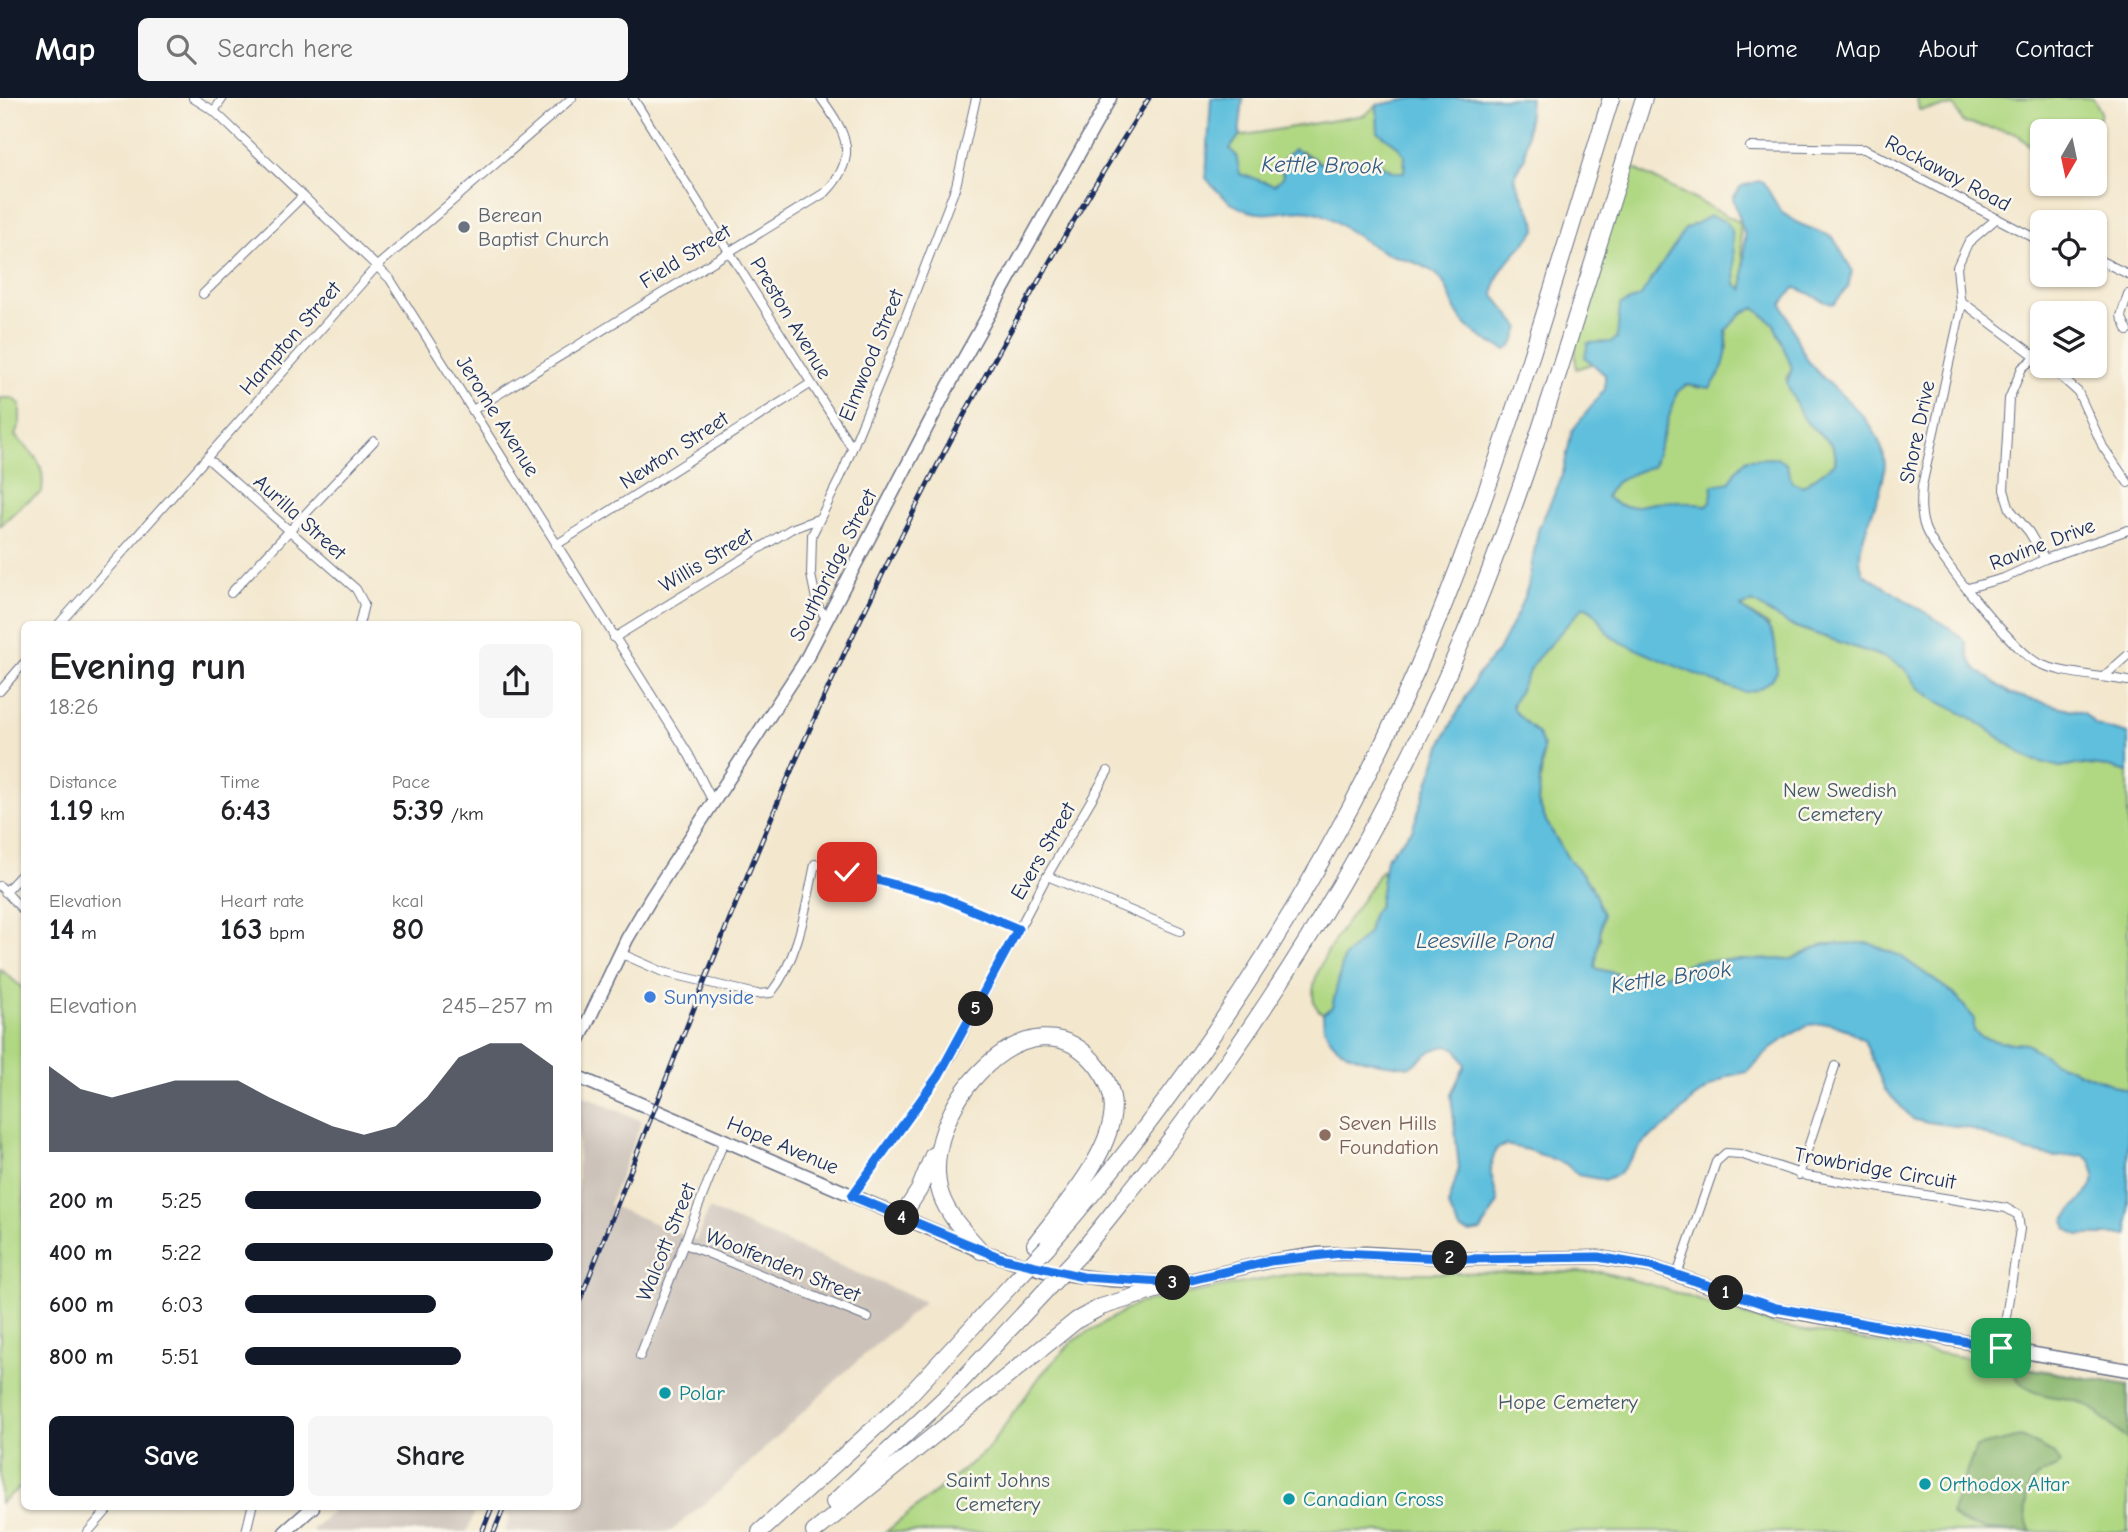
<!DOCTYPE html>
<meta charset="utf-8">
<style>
:root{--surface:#fff;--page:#f6f6f6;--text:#202124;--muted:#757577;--accent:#111827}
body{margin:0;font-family:"Comic Neue",sans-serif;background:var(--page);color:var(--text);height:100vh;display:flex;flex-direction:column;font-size:26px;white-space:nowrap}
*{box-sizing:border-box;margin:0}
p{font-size:23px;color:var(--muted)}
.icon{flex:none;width:38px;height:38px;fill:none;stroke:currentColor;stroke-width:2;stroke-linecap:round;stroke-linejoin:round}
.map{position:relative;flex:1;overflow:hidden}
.sheet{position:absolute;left:21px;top:523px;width:560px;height:889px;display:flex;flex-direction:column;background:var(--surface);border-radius:10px;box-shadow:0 2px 5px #0004}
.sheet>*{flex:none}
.needle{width:46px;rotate:189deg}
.tools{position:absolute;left:2030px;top:21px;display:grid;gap:14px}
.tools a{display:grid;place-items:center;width:77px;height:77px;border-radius:10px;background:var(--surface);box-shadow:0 2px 5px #0004;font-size:35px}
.pin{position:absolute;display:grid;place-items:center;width:60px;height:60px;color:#fff;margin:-30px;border-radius:14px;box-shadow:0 4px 10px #0006}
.km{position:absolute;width:35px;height:35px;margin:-18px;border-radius:50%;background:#222;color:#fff;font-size:19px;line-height:35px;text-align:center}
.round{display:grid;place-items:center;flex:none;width:74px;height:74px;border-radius:10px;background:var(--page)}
.overview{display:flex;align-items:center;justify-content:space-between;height:119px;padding:0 28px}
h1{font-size:38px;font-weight:800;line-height:52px}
.stats{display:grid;grid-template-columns:repeat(3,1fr);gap:10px;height:119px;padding:7px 28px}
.stats div{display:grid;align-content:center}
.stats b{font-size:30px;font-weight:800}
.stats small{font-size:19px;font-weight:400}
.stats p{font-size:19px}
.chart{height:196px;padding:14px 28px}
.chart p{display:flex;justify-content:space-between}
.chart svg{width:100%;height:126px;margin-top:7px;fill:var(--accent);opacity:.7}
.cta{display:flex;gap:14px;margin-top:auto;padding:14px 28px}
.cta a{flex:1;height:80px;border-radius:10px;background:var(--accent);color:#fff;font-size:28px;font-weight:800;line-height:80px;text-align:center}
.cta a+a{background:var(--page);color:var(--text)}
ul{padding:0 28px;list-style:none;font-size:23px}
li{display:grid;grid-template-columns:112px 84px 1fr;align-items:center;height:52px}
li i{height:18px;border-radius:9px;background:var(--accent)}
header{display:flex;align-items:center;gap:42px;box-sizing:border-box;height:98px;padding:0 35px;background:var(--accent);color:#fff}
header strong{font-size:33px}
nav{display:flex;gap:38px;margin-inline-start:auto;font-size:24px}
.search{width:490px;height:63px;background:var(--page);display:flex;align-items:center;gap:18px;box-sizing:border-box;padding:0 24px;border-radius:10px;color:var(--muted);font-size:26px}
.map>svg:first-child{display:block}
.industrial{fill:#ccc2b9}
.green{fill:#b0d883;stroke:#668470;stroke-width:2}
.forest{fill:#8cb871;stroke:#547468;stroke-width:2}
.water{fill:#5ebfdd;stroke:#3c779e;stroke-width:2;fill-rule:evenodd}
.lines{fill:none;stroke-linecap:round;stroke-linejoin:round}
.street-casing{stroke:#676f85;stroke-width:10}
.secondary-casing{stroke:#676f85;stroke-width:15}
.primary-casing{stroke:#676f85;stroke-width:15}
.highway-casing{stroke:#676f85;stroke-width:18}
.street{stroke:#fff;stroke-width:8}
.secondary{stroke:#fff;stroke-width:12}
.primary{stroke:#fff;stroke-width:12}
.highway{stroke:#fff;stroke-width:16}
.rail-casing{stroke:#1b2f5e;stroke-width:5}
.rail{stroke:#fbf7ec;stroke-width:2.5;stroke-dasharray:8;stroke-linecap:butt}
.highway-bridge-casing{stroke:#676f85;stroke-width:18;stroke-linecap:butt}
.highway-bridge{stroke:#fff;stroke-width:16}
.route-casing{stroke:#fff;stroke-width:14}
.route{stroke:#1a73e8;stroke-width:9}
.worship-dot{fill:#6b7280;stroke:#fbf7ec;stroke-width:2.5}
.shop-dot{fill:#3f7fe0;stroke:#fbf7ec;stroke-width:2.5}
.education-dot{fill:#8d6e63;stroke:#fbf7ec;stroke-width:2.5}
.culture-dot{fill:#0f9aa8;stroke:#fbf7ec;stroke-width:2.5}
.labels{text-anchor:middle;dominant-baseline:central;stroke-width:5;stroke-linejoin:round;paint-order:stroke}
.street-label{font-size:21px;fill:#1b2f5e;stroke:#fbf7ec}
.worship-label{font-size:21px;fill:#5b616d;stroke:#fbf7ec;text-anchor:start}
.park-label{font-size:21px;fill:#405967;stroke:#fbf7ec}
.shop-label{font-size:21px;fill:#366cbe;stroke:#fbf7ec;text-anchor:start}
.education-label{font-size:21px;fill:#785e54;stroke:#fbf7ec;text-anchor:start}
.culture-label{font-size:21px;fill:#0d838f;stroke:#fbf7ec;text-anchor:start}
.water-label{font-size:23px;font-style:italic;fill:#2f5a84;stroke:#fbf7ec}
</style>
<header>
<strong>Map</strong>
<div class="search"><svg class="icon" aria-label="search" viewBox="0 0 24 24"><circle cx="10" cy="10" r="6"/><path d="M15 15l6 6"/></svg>Search here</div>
<nav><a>Home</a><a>Map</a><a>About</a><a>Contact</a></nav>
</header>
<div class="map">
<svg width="2128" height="1434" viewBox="0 0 2128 1434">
<rect width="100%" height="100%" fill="#fbf7ec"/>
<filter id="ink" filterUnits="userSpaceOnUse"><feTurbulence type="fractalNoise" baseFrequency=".0143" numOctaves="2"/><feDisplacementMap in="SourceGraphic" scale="14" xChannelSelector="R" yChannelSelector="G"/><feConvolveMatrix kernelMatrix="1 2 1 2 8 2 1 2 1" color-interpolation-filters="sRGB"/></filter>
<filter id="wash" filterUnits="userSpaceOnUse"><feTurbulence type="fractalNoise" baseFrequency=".00686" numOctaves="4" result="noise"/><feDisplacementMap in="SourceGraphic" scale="28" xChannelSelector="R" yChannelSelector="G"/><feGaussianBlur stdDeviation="1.57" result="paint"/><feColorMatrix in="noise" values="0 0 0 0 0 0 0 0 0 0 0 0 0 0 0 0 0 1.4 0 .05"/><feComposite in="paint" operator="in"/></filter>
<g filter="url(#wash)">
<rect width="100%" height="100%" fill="#f3e7cd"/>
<g class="industrial">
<path d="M578,995l64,28 -33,84 87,35 13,-31 215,93 -80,71 -123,117 -51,42h-166l6,-16 -19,-9h87z"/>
<path d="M337,1409h140l-10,25h-157z"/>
</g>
<g class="green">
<path d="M1917,0h176l8,14 -6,27v-8h-53v17h-10l-16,-15 -52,-10 -10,-17 -35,4z"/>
<path d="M1377,7l1,27 20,14 7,11 -1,15h-9l-20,-10 -14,3 -39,-1 -20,-13 -21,15 2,11 -9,12 -42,-13 -2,-27 9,-13 126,-21z"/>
<path d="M1627,67l112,57 5,46 -2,29 -124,59 -42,13 -1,-31z"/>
<path d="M1755,210l19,16 19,44 -7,10c6,13 11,30 19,42 12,17 34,19 30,43l-32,23 -11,-4 -6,-18 -50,6 -6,12 -23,24c-16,-3 -31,-6 -46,-4 -22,3 -35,11 -55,-5 8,-20 28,-24 47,-31l24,-74 9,-7 13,3 29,-40 -2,-18 17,-18z"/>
<path d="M12,300l8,6v18l-5,14c20,19 31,27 27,56l-20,13 -22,21v-128z"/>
<path d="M1753,504l37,23 96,33 18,10 15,20 18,13 33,16 60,42 30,8 18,-3 31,3 19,5v319l-74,-29 -27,-18 -28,-2 -18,-5 -7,-6v-13l-20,-24 -54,-38 -76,-12 -32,15 -97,2c-14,4 -23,13 -35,16 -21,5 -45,-4 -65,-9l-1,-9 7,-22 -10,-52 -24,-28 -21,-36 -8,-19 5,-44 -5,-24 -25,-23c-6,-28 52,-86 71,-105l13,7 14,24 116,50 42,-61 -28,-19v-3z"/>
<path d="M1382,772l3,11 -6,24 -7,10 -4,18 -24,24 -12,50 -9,7c-35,-24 33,-103 47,-126 5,-7 6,-12 12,-18z"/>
<path d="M0,871l24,20v495l-24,19z"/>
<path d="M1601,1174l51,13 126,41 350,59v147h-1242l101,-82 54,-75 33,-35 64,-37 153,-29z"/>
</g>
<g class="forest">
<path d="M2011,1268l117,19v54c-16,-9 -24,-23 -38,-32 -24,-16 -66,-1 -79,-41z"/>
<path d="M2021,1339l33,17 6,10c-7,7 -18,7 -24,14 -13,13 -13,39 -5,54 -28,0 -62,0 -80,-18l25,-67z"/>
</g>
<g class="water">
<path d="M1211,0h32l-4,38 -9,13 6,6 4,19 34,11 9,-8 -1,-16 12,-12 28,15 39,1 14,-3 19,10h10l1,-15 -7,-11 -20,-14 -1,-27 38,-7h115l-5,59 -11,21 21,43 1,9c-17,22 -42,37 -42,66l26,32 -7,17 -7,5c-20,-9 -39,-19 -50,-39 -6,-12 -9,-28 -20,-37 -15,-12 -33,-14 -50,-21 -19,-9 -36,-22 -54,-34 -45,-28 -73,26 -126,-41z"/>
<path d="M1759,83l5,2 17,29 19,12 33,13 19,33 -4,17 -14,17c-16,-2 -25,-14 -40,-16l-12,16c9,19 17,46 30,62 24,28 65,51 72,91 7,36 -37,86 -20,117l86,54 16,14 3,16 7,11 35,25 73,19 12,12 32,9v38l-19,-5 -31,-3 -18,3 -30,-8 -60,-42 -33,-16 -18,-13 -15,-20 -18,-10 -96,-33 -37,-23 -12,5c35,28 34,17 36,65 -7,11 -17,19 -30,20 -9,1 -124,-47 -135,-55 -13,-10 -8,-22 -28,-31l-49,55 -23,44 2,6 24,23 5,13 -5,55 8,19 21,36 24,28 12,29 -8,54c20,5 44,14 65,9 12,-3 21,-12 35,-16l97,-2 32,-15 45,-1 31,13 54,38 20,24v13l7,6 18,5 28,2 27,18 74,29v144h-50l-11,-6 -3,-9 27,-32 4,-12 -4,-15 -8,-6 -28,2 -30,-6 -56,-23 -55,-8 -29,-30 -21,-50 -16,-10 -19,-7 -22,2 -36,23 -24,24 -19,4 -18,11 -17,12 -19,21 -29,21 -26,33 -15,6 -26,-5 -12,-11 -38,-14 -22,-5 -10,4 -6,20 8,33 -17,29 -11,2 -10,-3 -12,-24 11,-38 -8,-74 14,-29 -9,-17 -11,-2 -12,4 -23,17c-32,-4 -88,-8 -87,-53l9,-7 12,-50 24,-24 4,-18 7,-10 7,-47 26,-28 31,-90 34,-64 21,-25 20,-39 10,-26 10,-56 24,-53 10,-46 33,-42v-14l-20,-18 3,-14 23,-1 6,-4 3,-33 20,-8 45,-68 25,-13 16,5 6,11 4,52 7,6 2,-54 -12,-38 8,-12zM1755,210l19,16 18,44 -5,15c5,12 10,26 17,36 12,17 35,20 31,44l-32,23 -11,-4 -6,-18 -9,-6 -30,1 -11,11 -6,12 -17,3 -2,15 -4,6c-16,-3 -31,-6 -46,-4 -22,3 -36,11 -55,-5 8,-20 29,-24 47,-31l24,-74 9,-7 24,3c15,-19 19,-35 16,-58l17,-18z"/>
</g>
</g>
<g filter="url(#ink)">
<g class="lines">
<g class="street-casing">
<g id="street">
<path d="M193,0l21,13 176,168 299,476 24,47"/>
<path d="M633,0l219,350"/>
<path d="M214,13l9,-13"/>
<path d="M1750,49l114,2 178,93"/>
<path d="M1997,120l-29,25 -11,24 4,42 -39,177c-1,14 -2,28 3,42 9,25 90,124 113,135 23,11 64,13 90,18"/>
<path d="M2095,160l33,16"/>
<path d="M203,196l99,-97"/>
<path d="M2128,196l-7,22 7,15"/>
<path d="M1961,203l81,60"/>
<path d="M2037,258l-15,12 -13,31 -5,91 6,19 19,23 16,27"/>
<path d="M2049,268l29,26 25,55 25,36"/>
<path d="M473,312l353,-218c34,-36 20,-59 -5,-94"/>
<path d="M208,361l148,130 8,15 -5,21"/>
<path d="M556,447l254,-161"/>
<path d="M1968,490l36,-10 41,-19 83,-29"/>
<path d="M231,495l143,-152"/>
<path d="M827,522l-10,-16 -6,-29 1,-40 29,-59 55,-134 60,-156 20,-88"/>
<path d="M58,527l319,-359 195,-168"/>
<path d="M614,540l177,-109 27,-10"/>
<path d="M2103,579l25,-22"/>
<path d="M0,593l24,-28"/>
<path d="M1047,778l133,55"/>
<path d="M0,788l24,25"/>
<path d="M5,794l19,-20"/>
<path d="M620,855l43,19 94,22 14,-1c28,-35 35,-87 44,-129l126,33 77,32"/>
<path d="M1799,1077l36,-109"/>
<path d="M852,1098l99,-139 96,-181 61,-105"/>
<path d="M685,1146l183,74"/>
<path d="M1677,1177l39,-113 10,-9 14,1 67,22 199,32 12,7 2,14 -19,119"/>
<path d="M640,1258l84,-215"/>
<path d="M88,1434l22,-25"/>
<path d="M246,1434l6,-25"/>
</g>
</g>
<g class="secondary-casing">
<path id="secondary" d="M578,979l403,174 67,21 63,8 67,3 93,-22 47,-7 48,-1 98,6 134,-2 52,9 125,43 353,61"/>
</g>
<g class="primary-casing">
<g id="primary">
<path d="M578,944l49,-103 24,-41 153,-235 144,-276 162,-289"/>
<path d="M285,1434l28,-25"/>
</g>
</g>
<g class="highway-casing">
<g id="highway">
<path d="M901,1120l18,-28 14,-35"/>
<path d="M1047,1149c159,-181 293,-391 385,-613 72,-174 123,-357 179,-536"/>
<path d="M981,1153c-15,-17 -33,-35 -40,-56 -27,-82 91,-216 157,-128 12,16 18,35 13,55 -8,41 -51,89 -76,122"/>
<path d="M1079,1157c32,-41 66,-81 97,-123 95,-127 180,-262 248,-406 95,-200 153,-417 220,-628"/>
<path d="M834,1404l117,-110 93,-100"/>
<path d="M760,1434l141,-128 111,-120"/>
<path d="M814,1434l263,-212 24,-13 77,-24"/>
</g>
</g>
<use href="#street" class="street"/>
<use href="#secondary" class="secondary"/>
<use href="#primary" class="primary"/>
<use href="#highway" class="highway"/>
<g class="rail-casing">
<g id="rail">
<path d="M578,1207c71,-181 140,-364 217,-543 101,-230 220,-452 354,-664"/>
<path d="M482,1434l10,-25"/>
<path d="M494,1434l10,-25"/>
</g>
</g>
<use href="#rail" class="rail"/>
<g class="highway-bridge-casing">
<g id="highway-bridge">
<path d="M1012,1186l35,-37"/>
<path d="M1044,1194l35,-37"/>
</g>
</g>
<use href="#highway-bridge" class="highway-bridge"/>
</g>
</g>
<g class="lines" filter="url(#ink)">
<g class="route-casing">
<path id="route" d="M847,774l94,25 77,32 -79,146 -87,121 149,62 82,19 95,6 92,-22 71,-8 123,6 134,-2 52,9 126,42 225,40"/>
</g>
<use href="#route" class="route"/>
</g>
<circle class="worship-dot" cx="464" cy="129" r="7"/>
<circle class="shop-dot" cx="650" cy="899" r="7"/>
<circle class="education-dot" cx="1325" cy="1037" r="7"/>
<g class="culture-dot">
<circle cx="665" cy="1295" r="7"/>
<circle cx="1925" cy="1386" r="7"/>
<circle cx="1289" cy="1401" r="7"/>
</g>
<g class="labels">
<g class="street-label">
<text transform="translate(1948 75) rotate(28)">Rockaway Road</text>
<text transform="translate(685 158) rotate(-32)">Field Street</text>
<text transform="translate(791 220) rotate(59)">Preston Avenue</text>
<text transform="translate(290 240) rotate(-49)">Hampton Street</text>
<text transform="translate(871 257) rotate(-68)">Elmwood Street</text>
<text transform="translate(498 318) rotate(58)">Jerome Avenue</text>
<text transform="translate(1917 334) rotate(-78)">Shore Drive</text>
<text transform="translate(674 352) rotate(-33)">Newton Street</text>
<text transform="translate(300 419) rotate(42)">Aurilla Street</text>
<text transform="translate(2042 446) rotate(-21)">Ravine Drive</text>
<text transform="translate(706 462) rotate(-31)">Willis Street</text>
<text transform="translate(833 467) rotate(-63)">Southbridge Street</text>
<text transform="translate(1043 753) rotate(-60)">Evers Street</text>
<text transform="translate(783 1047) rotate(23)">Hope Avenue</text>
<text transform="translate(1875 1070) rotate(10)">Trowbridge Circuit</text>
<text transform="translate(666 1144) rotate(-68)">Walcott Street</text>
<text transform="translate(783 1167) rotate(22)">Woolfenden Street</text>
</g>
<g class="worship-label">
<text x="478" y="117">Berean<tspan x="478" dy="24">Baptist Church</tspan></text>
</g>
<g class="park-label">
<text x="1840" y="692">New Swedish<tspan x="1840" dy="24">Cemetery</tspan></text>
<text x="1568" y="1304">Hope Cemetery</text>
<text x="998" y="1382">Saint Johns<tspan x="998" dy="24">Cemetery</tspan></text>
</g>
<g class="shop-label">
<text x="664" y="899">Sunnyside</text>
</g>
<g class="education-label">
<text x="1339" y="1025">Seven Hills<tspan x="1339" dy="24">Foundation</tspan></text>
</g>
<g class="culture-label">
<text x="679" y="1295">Polar</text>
<text x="1939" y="1386">Orthodox Altar</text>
<text x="1303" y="1401">Canadian Cross</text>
</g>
<g class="water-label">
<text transform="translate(1322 67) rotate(1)">Kettle Brook</text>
<text x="1485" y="842">Leesville Pond</text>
<text transform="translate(1671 879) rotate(-8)">Kettle Brook</text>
</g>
</g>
</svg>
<div class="tools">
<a><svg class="needle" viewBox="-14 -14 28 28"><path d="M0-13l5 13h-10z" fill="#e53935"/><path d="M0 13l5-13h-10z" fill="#757577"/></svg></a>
<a><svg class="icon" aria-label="locate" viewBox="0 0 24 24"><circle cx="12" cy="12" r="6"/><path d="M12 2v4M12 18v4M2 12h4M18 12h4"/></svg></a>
<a><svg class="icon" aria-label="layers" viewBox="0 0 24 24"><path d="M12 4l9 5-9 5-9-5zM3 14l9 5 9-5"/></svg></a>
</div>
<div class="pin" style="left:2001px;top:1250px;background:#1e9e55"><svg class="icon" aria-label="arrive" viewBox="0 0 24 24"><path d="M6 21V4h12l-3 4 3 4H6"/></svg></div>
<div class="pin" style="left:847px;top:774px;background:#d93025"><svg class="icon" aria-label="check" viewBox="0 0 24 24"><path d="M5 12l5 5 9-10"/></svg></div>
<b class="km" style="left:1726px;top:1195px">1</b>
<b class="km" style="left:1450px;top:1160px">2</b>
<b class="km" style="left:1173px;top:1185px">3</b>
<b class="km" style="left:902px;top:1120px">4</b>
<b class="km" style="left:976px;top:911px">5</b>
<section class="sheet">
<div class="overview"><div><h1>Evening run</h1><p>18:26</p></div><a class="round"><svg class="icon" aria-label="share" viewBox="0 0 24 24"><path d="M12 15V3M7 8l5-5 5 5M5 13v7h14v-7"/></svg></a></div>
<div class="stats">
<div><p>Distance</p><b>1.19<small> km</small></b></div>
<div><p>Time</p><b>6:43</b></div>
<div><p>Pace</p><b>5:39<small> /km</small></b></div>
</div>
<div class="stats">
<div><p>Elevation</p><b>14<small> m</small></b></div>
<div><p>Heart rate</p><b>163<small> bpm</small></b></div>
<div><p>kcal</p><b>80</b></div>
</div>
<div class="chart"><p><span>Elevation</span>245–257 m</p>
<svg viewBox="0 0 160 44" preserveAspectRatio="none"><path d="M0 44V14L10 22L20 25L30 22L40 19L50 19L60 19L70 25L80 30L90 35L100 38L110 35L120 25L130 11L140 6L150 6L160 14V44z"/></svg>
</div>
<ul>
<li><b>200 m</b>5:25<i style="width:96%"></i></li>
<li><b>400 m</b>5:22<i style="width:100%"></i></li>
<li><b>600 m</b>6:03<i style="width:62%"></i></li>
<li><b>800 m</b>5:51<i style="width:70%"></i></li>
</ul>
<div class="cta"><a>Save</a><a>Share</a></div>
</section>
</div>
